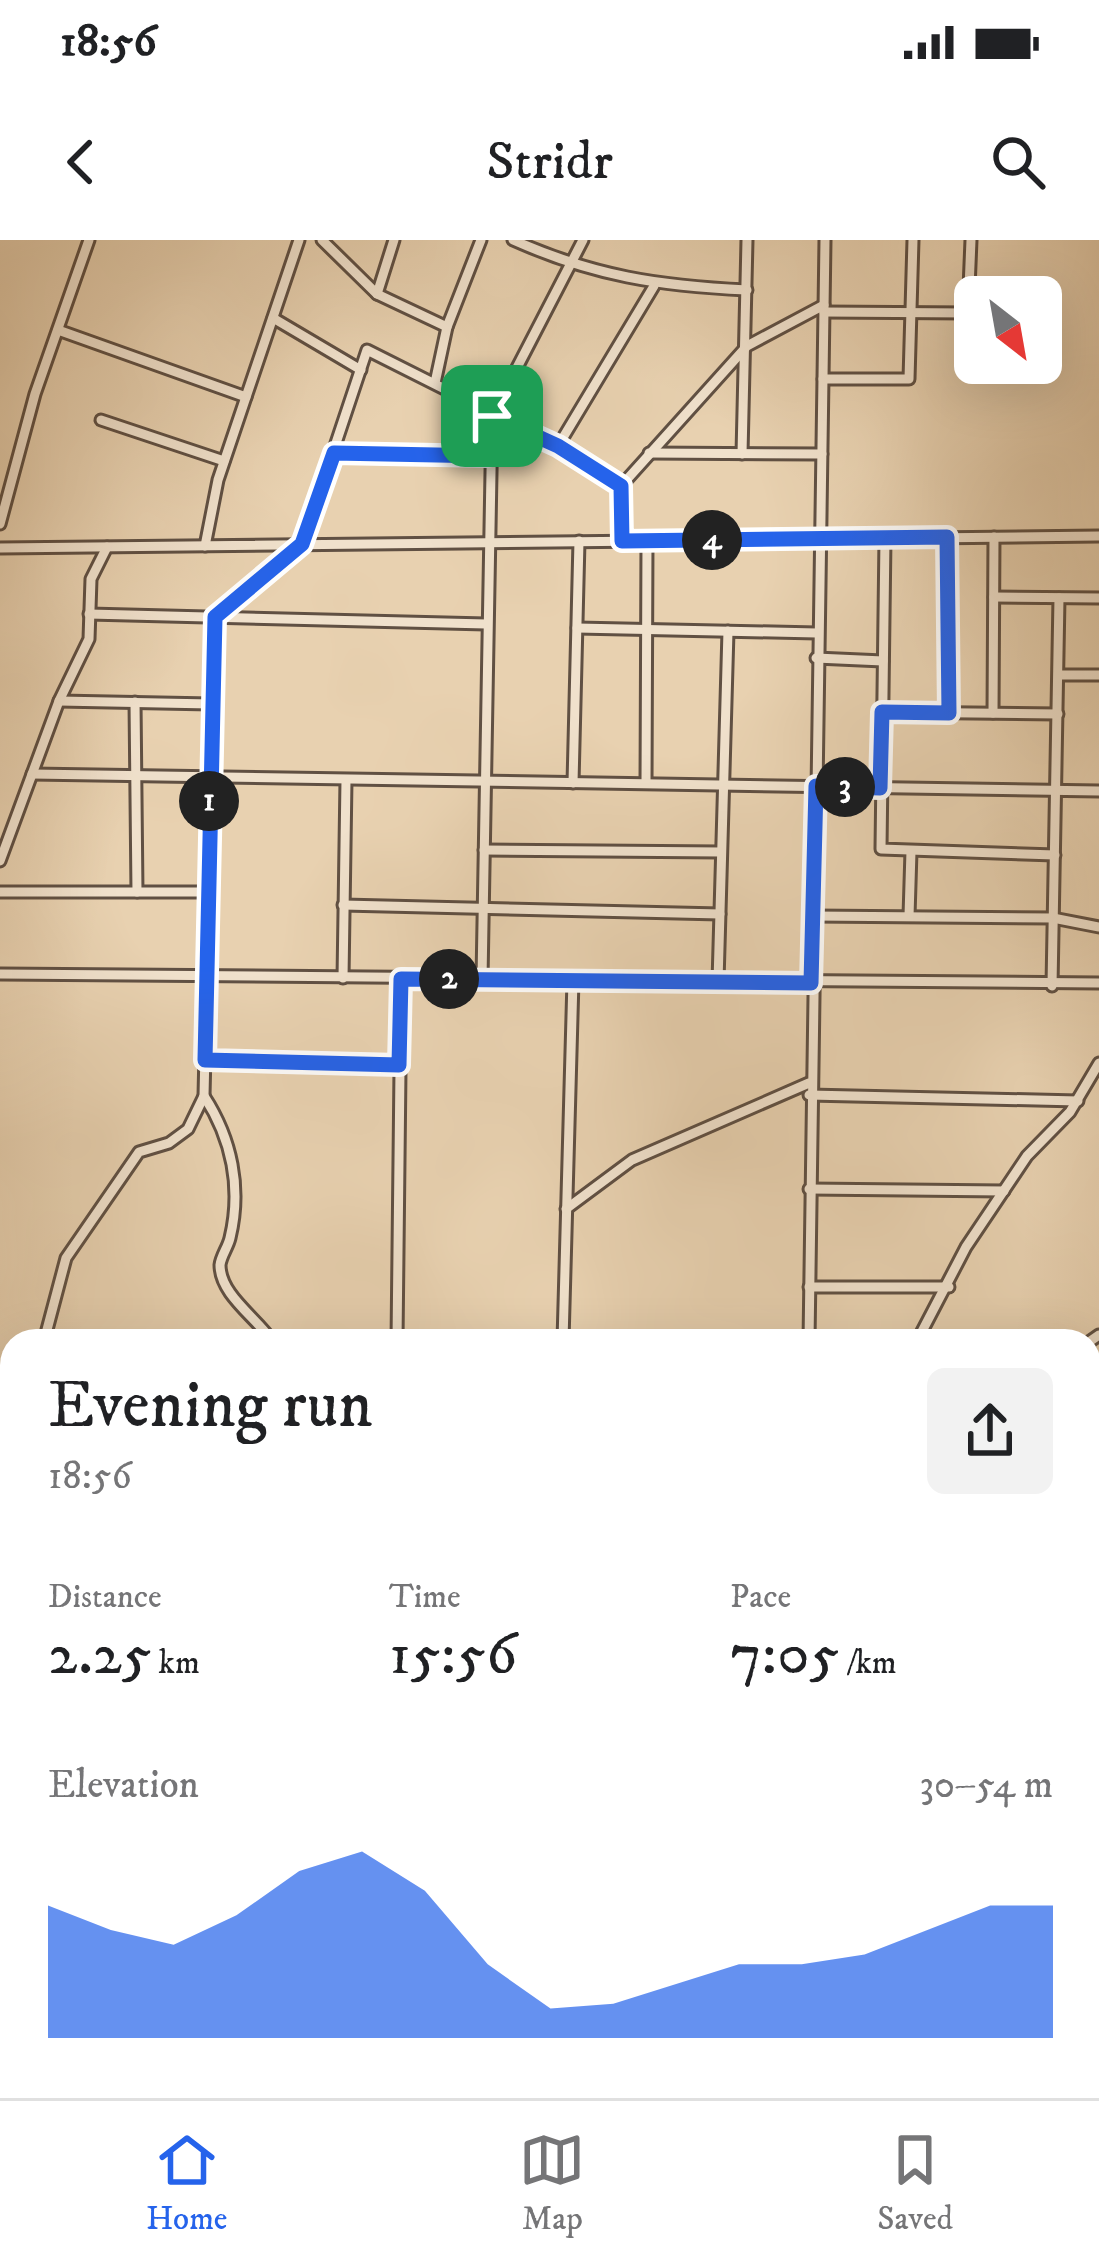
<!DOCTYPE html>
<meta charset="utf-8">
<style>
:root{--surface:#fff;--page:#f2f2f2;--text:#202124;--muted:#757577;--line:#e0e0e0;--accent:#2563eb}
body{margin:0;font-family:"IM FELL DW Pica",serif;background:var(--page);color:var(--text);height:100vh;display:flex;flex-direction:column;font-size:45px;white-space:nowrap}
*{box-sizing:border-box;margin:0}
p{font-size:39px;color:var(--muted)}
.icon{flex:none;width:66px;height:66px;fill:none;stroke:currentColor;stroke-width:2;stroke-linecap:round;stroke-linejoin:round}
.map{position:relative;flex:1;overflow:hidden}
.details{position:absolute;left:0px;top:1089px;width:1101px;height:771px;display:flex;flex-direction:column;background:var(--surface);border-radius:36px 36px 0 0;box-shadow:0 12px 48px #0002}
.details>*{flex:none}
.needle{width:78px;rotate:149deg}
.buttons{position:absolute;left:954px;top:36px;display:grid;gap:24px}
.buttons a{display:grid;place-items:center;width:108px;height:108px;border-radius:18px;background:var(--surface);box-shadow:0 12px 48px #0002;font-size:60px}
.pin{position:absolute;display:grid;place-items:center;width:102px;height:102px;color:#fff;margin:-51px;border-radius:24px;box-shadow:0 6px 18px #0006}
.km{position:absolute;width:60px;height:60px;margin:-30px;border-radius:50%;background:#222;color:#fff;font-size:33px;line-height:60px;text-align:center}
.round{display:grid;place-items:center;flex:none;width:126px;height:126px;border-radius:18px;background:var(--page)}
.head{display:flex;align-items:center;justify-content:space-between;height:204px;padding:0 48px}
h1{font-size:66px;font-weight:600;line-height:90px}
.stats{display:grid;grid-template-columns:repeat(3,1fr);gap:18px;height:204px;padding:12px 48px}
.stats div{display:grid;align-content:center}
.stats b{font-size:60px;font-weight:600}
.stats small{font-size:33px;font-weight:400}
.stats p{font-size:33px}
.chart{height:336px;padding:24px 48px}
.chart p{display:flex;justify-content:space-between}
.chart svg{width:100%;height:216px;margin-top:12px;fill:var(--accent);opacity:.7}
.status{display:flex;justify-content:space-between;align-items:center;height:84px;padding:0 60px;background:var(--surface);direction:ltr}
.status svg{height:33px;fill:currentColor}
header{display:flex;justify-content:space-between;align-items:center;height:156px;padding:0 48px;background:var(--surface);font-size:54px;font-weight:600}
.tabs{display:flex;justify-content:space-around;align-items:center;height:168px;border-top:3px solid var(--line);background:var(--surface);font-size:33px;color:var(--muted)}
.tabs a{display:grid;justify-items:center;gap:6px}
.tabs .selected{color:var(--accent)}
.map>svg:first-child{display:block}
.lines{fill:none;stroke-linecap:round;stroke-linejoin:round}
.street-casing{stroke:#605043;stroke-width:15}
.street{stroke:#f0e1cc;stroke-width:9}
.route-casing{stroke:#fff;stroke-width:24}
.route{stroke:#2563eb;stroke-width:15}
</style>
<div class="status"><b>18:56</b><svg viewBox="0 0 49 12"><path d="M0 12V9h3v3zM5 12V6h3v6zM10 12V3h3v9zM15 12V0h3v12zM26 1h20v11H26zM47 4h2v5h-2z"/></svg></div>
<header><svg class="icon" aria-label="back" viewBox="0 0 24 24"><path d="M15 5l-7 7 7 7"/></svg>Stridr<svg class="icon" aria-label="search" viewBox="0 0 24 24"><circle cx="10" cy="10" r="6"/><path d="M15 15l6 6"/></svg></header>
<div class="map">
<svg width="1099" height="1858" viewBox="0 0 1099 1858">
<rect width="100%" height="100%" fill="#e8d1b0"/>
<filter id="stains"><feTurbulence type="fractalNoise" baseFrequency=".00167" numOctaves="4"/><feColorMatrix values="0 0 0 0 .2 0 0 0 0 .09 0 0 0 0 .02 0 0 0 .5 -.17"/></filter>
<radialGradient id="worn" r=".72"><stop offset=".6" stop-color="#630" stop-opacity="0"/><stop offset="1" stop-color="#630" stop-opacity=".3"/></radialGradient>
<g class="lines">
<g class="street-casing">
<g id="street">
<path d="M322,0l55,54 70,33"/>
<path d="M513,0c81,36 146,46 234,50"/>
<path d="M377,54l17,-54"/>
<path d="M824,72l144,1 3,-73"/>
<path d="M273,78l88,52"/>
<path d="M58,90l188,67"/>
<path d="M823,139h86l4,-139"/>
<path d="M435,143l12,-56 34,-87"/>
<path d="M101,180l123,41"/>
<path d="M558,206l96,-160"/>
<path d="M334,213l154,3"/>
<path d="M649,213l173,1"/>
<path d="M742,214l5,-214"/>
<path d="M0,284l35,-130 54,-154"/>
<path d="M947,297l2,176"/>
<path d="M885,298l-4,311 174,6"/>
<path d="M622,301l-1,-55 126,-140 77,-41"/>
<path d="M205,306l13,-66 81,-240"/>
<path d="M0,308l1099,-12"/>
<path d="M994,357l105,1"/>
<path d="M89,374l397,10"/>
<path d="M577,388l240,5"/>
<path d="M816,418l67,3"/>
<path d="M1061,435h38"/>
<path d="M59,461l152,3"/>
<path d="M135,462l2,190"/>
<path d="M882,472l176,2"/>
<path d="M993,473l1,-176"/>
<path d="M32,534l1067,17"/>
<path d="M573,543l6,-242"/>
<path d="M646,543l1,-242"/>
<path d="M484,610l237,2"/>
<path d="M0,621l59,-160 30,-62 2,-60 16,-32"/>
<path d="M0,652h208"/>
<path d="M343,665l377,9"/>
<path d="M813,676l240,2 46,9"/>
<path d="M909,676l2,-65"/>
<path d="M0,734l1099,9"/>
<path d="M343,738l3,-198"/>
<path d="M482,739l10,-563 91,-176"/>
<path d="M718,742l10,-351"/>
<path d="M1052,746l7,-388"/>
<path d="M205,820l194,5"/>
<path d="M809,855l269,6"/>
<path d="M204,856c28,43 38,92 26,142 -2,9 -9,18 -10,27 0,30 37,53 52,76"/>
<path d="M809,949l195,2"/>
<path d="M566,969l66,-49 177,-77"/>
<path d="M809,1047h140"/>
<path d="M44,1101l22,-83 73,-106 30,-9 19,-14 16,-33 11,-479 87,-72 65,-195 191,96 63,40"/>
<path d="M397,1101l4,-362"/>
<path d="M563,1101l10,-361"/>
<path d="M809,1101l16,-1101"/>
<path d="M917,1101l49,-94 61,-91 43,-44 29,-49"/>
<path d="M1089,1102l10,-7"/>
<path d="M1089,1166l10,-1"/>
<path d="M0,1167l12,-24"/>
<path d="M1089,1398h10"/>
<path d="M0,1410l12,4"/>
<path d="M1089,1593l10,4"/>
<path d="M1089,1682l10,-1"/>
<path d="M0,1731l12,5"/>
<path d="M1089,1828l10,4"/>
<path d="M292,1848l27,10"/>
<path d="M718,1848l24,10"/>
<path d="M922,1848l27,10"/>
<path d="M127,1858l5,-10"/>
<path d="M329,1858l14,-10"/>
<path d="M385,1858l4,-10"/>
<path d="M504,1858l7,-10"/>
<path d="M607,1858l4,-10"/>
<path d="M752,1858l4,-10"/>
<path d="M889,1858l4,-10"/>
<path d="M968,1858l4,-10"/>
</g>
</g>
<use href="#street" class="street"/>
</g>
<g class="lines">
<g class="route-casing">
<path id="route" d="M492,176l66,30 63,40 1,55 325,-4 2,176 -67,-1 -2,76 -64,-2 -5,197 -410,-4 -2,86 -194,-5 10,-443 87,-73 32,-91 154,3z"/>
</g>
<use href="#route" class="route"/>
</g>
<rect width="100%" height="100%" filter="url(#stains)"/>
<rect width="100%" height="100%" fill="url(#worn)"/>
</svg>
<div class="buttons">
<a><svg class="needle" viewBox="-14 -14 28 28"><path d="M0-13l5 13h-10z" fill="#e53935"/><path d="M0 13l5-13h-10z" fill="#757577"/></svg></a>
</div>
<div class="pin" style="left:492px;top:176px;background:#1e9e55"><svg class="icon" aria-label="arrive" viewBox="0 0 24 24"><path d="M6 21V4h12l-3 4 3 4H6"/></svg></div>
<b class="km" style="left:209px;top:561px">1</b>
<b class="km" style="left:449px;top:739px">2</b>
<b class="km" style="left:845px;top:547px">3</b>
<b class="km" style="left:712px;top:300px">4</b>
<section class="details">
<div class="head"><div><h1>Evening run</h1><p>18:56</p></div><a class="round"><svg class="icon" aria-label="share" viewBox="0 0 24 24"><path d="M12 15V3M7 8l5-5 5 5M5 13v7h14v-7"/></svg></a></div>
<div class="stats">
<div><p>Distance</p><b>2.25<small> km</small></b></div>
<div><p>Time</p><b>15:56</b></div>
<div><p>Pace</p><b>7:05<small> /km</small></b></div>
</div>
<div class="chart"><p><span>Elevation</span>30–54 m</p>
<svg viewBox="0 0 160 44" preserveAspectRatio="none"><path d="M0 44V17L10 22L20 25L30 19L40 10L50 6L60 14L70 29L80 38L90 37L100 33L110 29L120 29L130 27L140 22L150 17L160 17V44z"/></svg>
</div>
</section>
</div>
<nav class="tabs">
<a class="selected"><svg class="icon" aria-label="home" viewBox="0 0 24 24"><path d="M3 11l9-7 9 7M6 9v11h12V9"/></svg>Home</a>
<a><svg class="icon" aria-label="map" viewBox="0 0 24 24"><path d="M3 6l6-2 6 2 6-2v14l-6 2-6-2-6 2zM9 4v14M15 6v14"/></svg>Map</a>
<a><svg class="icon" aria-label="saved" viewBox="0 0 24 24"><path d="M7 4h10v16l-5-4-5 4z"/></svg>Saved</a>
</nav>
